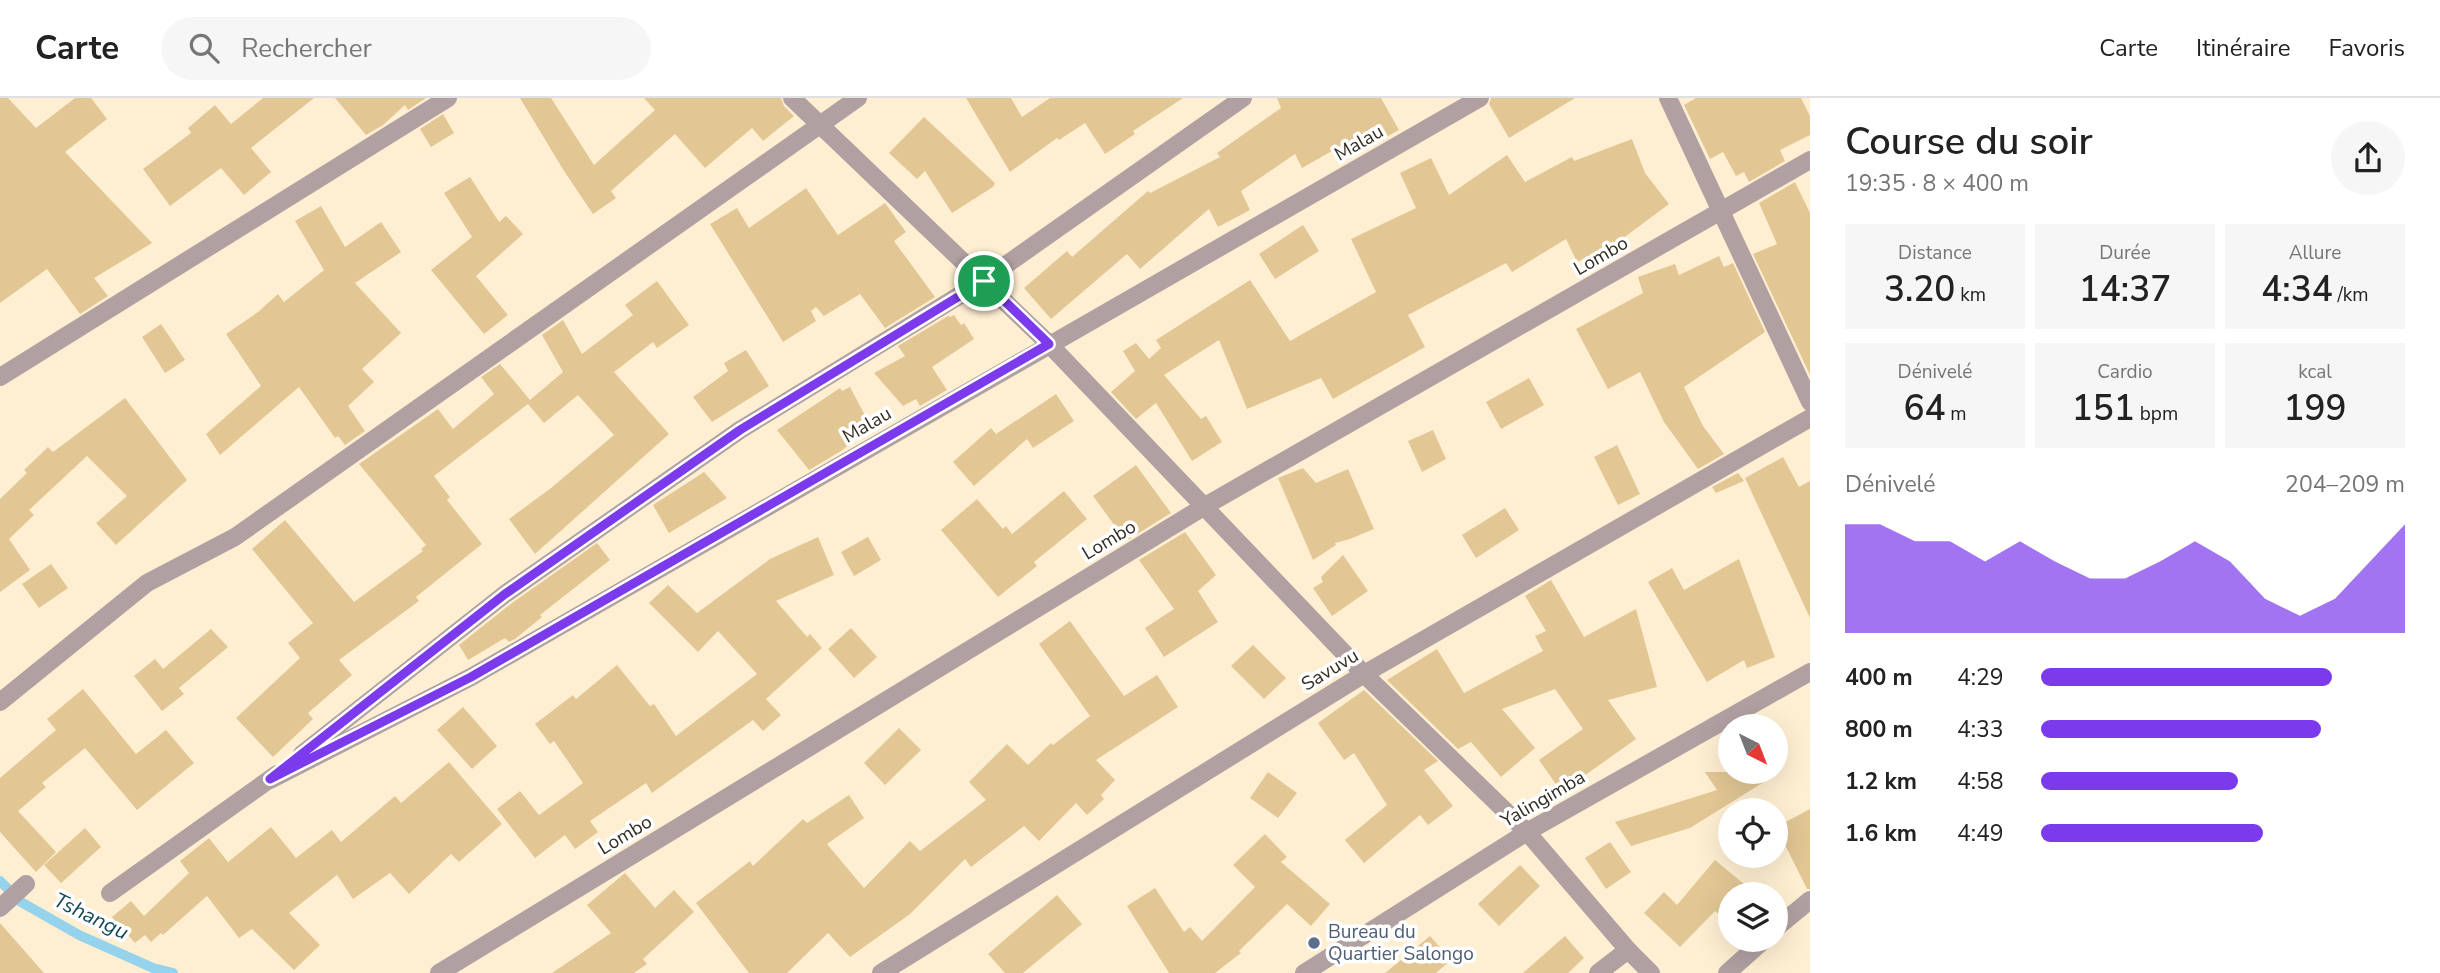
<!DOCTYPE html>
<html lang="fr">
<meta charset="utf-8">
<style>
:root{--surface:#fff;--page:#f6f6f6;--text:#222;--muted:#767676;--line:#e0e0e0;--accent:#7c3aed}
body{margin:0;font-family:"Nunito Sans",sans-serif;background:var(--page);color:var(--text);height:100vh;display:flex;flex-direction:column;font-size:26px;white-space:nowrap}
*{box-sizing:border-box;margin:0}
p{font-size:23px;color:var(--muted)}
.icon{flex:none;width:38px;height:38px;fill:none;stroke:currentColor;stroke-width:2;stroke-linecap:round;stroke-linejoin:round}
.map{position:relative;flex:1;overflow:hidden}
.sheet{display:flex;flex-direction:column;background:var(--surface);width:630px}
.sheet>*{flex:none}
.needle{width:46px;rotate:138deg}
.tools{position:absolute;left:1718px;top:616px;display:grid;gap:14px}
.tools a{display:grid;place-items:center;width:70px;height:70px;border-radius:50%;background:var(--surface);box-shadow:0 7px 28px #0002;font-size:35px}
.pin{position:absolute;display:grid;place-items:center;width:60px;height:60px;color:#fff;margin:-30px;border:4px solid #fff;border-radius:50%;box-shadow:0 2px 7px #0007}
.round{display:grid;place-items:center;flex:none;width:74px;height:74px;border-radius:37px;background:var(--page)}
.head{display:flex;align-items:center;justify-content:space-between;height:119px;padding:0 35px}
h1{font-size:38px;font-weight:600;line-height:52px}
.metrics{display:grid;grid-template-columns:repeat(3,1fr);gap:10px;height:119px;padding:7px 35px}
.metrics div{display:grid;align-content:center;border-radius:0px;background:var(--page);text-align:center}
.metrics b{font-size:35px;font-weight:600}
.metrics small{font-size:19px;font-weight:400}
.metrics p{font-size:19px}
.chart{height:196px;padding:14px 35px}
.chart p{display:flex;justify-content:space-between}
.chart svg{width:100%;height:126px;margin-top:7px;fill:var(--accent);opacity:.7}
ul{padding:0 35px;list-style:none;font-size:23px}
li{display:grid;grid-template-columns:112px 84px 1fr;align-items:center;height:52px}
li i{height:18px;border-radius:9px;background:var(--accent)}
header{display:flex;align-items:center;gap:42px;box-sizing:border-box;height:98px;padding:0 35px;background:var(--surface);border-bottom:2px solid var(--line)}
header strong{font-size:33px}
nav{display:flex;gap:38px;margin-inline-start:auto;font-size:24px}
.search{width:490px;height:63px;background:var(--page);display:flex;align-items:center;gap:18px;box-sizing:border-box;padding:0 24px;border-radius:38px;color:var(--muted);font-size:26px}
main{display:flex;flex:1;min-height:0}
.map>svg:first-child{display:block}
.lines{fill:none;stroke-linecap:round;stroke-linejoin:round}
.stream{stroke:#95d3ec;stroke-width:10}
.building{fill:#e2c795}
.minor{stroke:#b0a0a2;stroke-width:18}
.route-casing{stroke:#fff;stroke-width:14}
.route{stroke:#7c3aed;stroke-width:9}
.service-dot{fill:#5c6f8a;stroke:#fff;stroke-width:2.5}
.labels{text-anchor:middle;dominant-baseline:central;stroke-width:7;stroke-linejoin:round;paint-order:stroke}
.street-label{font-size:19px;fill:#332d22;stroke:#fff}
.service-label{font-size:19px;fill:#4e5e75;stroke:#fff;text-anchor:start}
.water-label{font-size:21px;font-style:italic;fill:#124758;stroke:#fff}
</style>
<header>
<strong>Carte</strong>
<div class="search"><svg class="icon" aria-label="search" viewBox="0 0 24 24"><circle cx="10" cy="10" r="6"/><path d="M15 15l6 6"/></svg>Rechercher</div>
<nav><a>Carte</a><a>Itinéraire</a><a>Favoris</a></nav>
</header>
<main>
<div class="map">
<svg width="1810" height="875" viewBox="0 0 1810 875">
<rect width="100%" height="100%" fill="#ffefd2"/>
<g class="lines">
<path class="stream" d="M0,783l21,21 58,33 74,33 20,5"/>
</g>
<g class="building">
<path d="M0,0h8l28,30 39,-30h16l16,21 -42,33 87,91 -58,35 14,18 -28,18 -33,-45 -47,34z"/>
<path d="M263,0h51l-63,50 20,24 -27,23 -23,-27 -51,38 -27,-37 48,-36 -3,-5 27,-23 16,19z"/>
<path d="M335,0h91l-18,12 -3,-5 -22,20 -17,10z"/>
<path d="M520,0h31l43,67 61,-55 -11,-12h137l3,8 10,10 -31,25 -11,-13 -47,40 -30,-34 -64,57 5,7 -23,16 -29,-43z"/>
<path d="M966,0h45l11,19 28,-19h133l-50,33 2,3 -30,20 -20,-31 -26,17 -2,-2 -47,34z"/>
<path d="M1277,0h104l18,32 -35,19 -7,-12 -55,31 -7,-14 -54,37 9,19 -32,17 -9,-18 -69,60 -13,-15 -76,65 -27,-31 43,-37 5,6 76,-66 2,2 70,-36 -3,-4 64,-45z"/>
<path d="M1491,0h84l-66,40 -20,-34z"/>
<path d="M1696,0h105l9,18v19l-30,15 5,11 -36,21 -5,-10 -8,4 -13,-24 -13,7 -26,-54z"/>
<path d="M443,16l11,19 -23,14 -11,-18z"/>
<path d="M924,19l71,66 -2,4 -41,26 -27,-42 -8,8 -28,-26z"/>
<path d="M1632,41l13,34 24,31 -51,38 -41,20 -11,-23 -54,33 -6,-9 -98,52 17,32 -92,52 -12,-21 -74,31 -28,-69 -55,35 37,44 5,-3 16,26 -30,19 -36,-58 -20,16 -25,-27 24,-21 -12,-20 13,-8 13,16 12,-11 -5,-8 94,-60 40,61 86,-49 -25,-53 65,-31 -16,-35 31,-15 18,37 58,-40 18,27 47,-25 2,4z"/>
<path d="M470,79l29,45 7,-6 17,18 -47,42 32,39 -24,19 -53,-64 41,-33 -28,-44z"/>
<path d="M1795,84l15,31v162l-57,-121 24,-10 -18,-41z"/>
<path d="M806,90l32,47 47,-32 21,29 -12,9 41,56 -50,31 -25,-34 -36,22 -8,-9 -5,4 5,10 -33,21 -73,-118 27,-16 12,20z"/>
<path d="M321,108l24,41 36,-25 20,30 -46,31 46,50 -39,36 12,13 -26,24 17,25 -20,14 -7,-9 -3,2 -36,-51 -79,68 -14,-21 55,-48 -35,-52 32,-22 20,-18 6,8 40,-32 -29,-49z"/>
<path d="M1303,127l16,26 -44,28 -16,-25z"/>
<path d="M1719,158l5,11 9,-4 32,69 -81,55 19,39 21,28 -26,15 -34,-47 -24,-50 -32,17 -32,-60 67,-36 -5,-16 37,-13 4,11z"/>
<path d="M657,183l32,44 -32,23 -4,-6 -39,30 55,62 -134,120 -26,-35 42,-31 63,-53 -36,-40 -34,28 -16,-19 -94,72 16,21 -3,3 35,44 -66,53 3,4 -80,59 13,15 -44,38 5,6 -40,38 -37,-39 64,-60 -12,-15 25,-20 -61,-74 33,-29 69,82 69,-51 -2,-2 5,-4 -67,-81 79,-55 15,20 41,-35 -13,-17 19,-13 30,36 33,-28 -21,-37 21,-15 19,34 51,-39 -8,-10z"/>
<path d="M954,217l7,10 3,-2 10,16 -42,28 15,23 -27,16 -4,-7 -13,7 -29,-33 31,-17 -7,-10 50,-30 2,1z"/>
<path d="M161,226l24,36 -20,13 -23,-36z"/>
<path d="M746,252l23,36 -57,36 -19,-25 35,-26 -4,-8z"/>
<path d="M1529,280l15,27 -43,24 -15,-27z"/>
<path d="M850,289l18,34v9l-27,21 -32,19 -32,-40 63,-42 2,3z"/>
<path d="M1056,296l18,27 -41,27 -6,-9 -53,47 -21,-24 38,-34 5,6z"/>
<path d="M125,300l62,82 -71,65 -20,-22 31,-27 -40,-40 -58,54 5,5 -25,24 21,31 -30,22v-93l27,-26 -3,-3 24,-23 5,5z"/>
<path d="M1433,332l13,29 -24,13 -14,-31z"/>
<path d="M1617,347l23,49 -22,11 -24,-48z"/>
<path d="M1783,359l16,30 11,-6v137l-65,-140z"/>
<path d="M1136,367l35,48 -45,28 -33,-45z"/>
<path d="M1303,370l13,15 32,-14 26,60 -24,10 -15,4 1,2 -23,15 -35,-82z"/>
<path d="M704,374l23,26 -58,35 -16,-28z"/>
<path d="M1738,375l6,8 -28,12 -4,-6z"/>
<path d="M1064,393l23,28 -53,43 3,4 -39,31 -57,-67 36,-31 26,30 3,-3 6,8z"/>
<path d="M1505,410l14,22 -43,28 -14,-23z"/>
<path d="M1185,434l31,43 -18,16 20,31 -54,35 -19,-29 29,-19 -35,-49z"/>
<path d="M818,439l16,38 -58,26 31,36 3,-3 12,14 -56,51 15,16 -18,16 -10,-11 -101,73 -6,-10 -56,38 8,11 -23,17 -10,-14 -30,23 -38,-49 23,-18 19,24 44,-32 -29,-42 -4,3 -15,-20 38,-29 3,4 41,-34 33,41 4,-2 22,32 81,-62 -39,-43 -20,21 -49,-49 19,-18 29,28 73,-54z"/>
<path d="M868,439l13,23 -27,16 -13,-24z"/>
<path d="M597,445l13,17 -70,55 2,2 -27,22 -6,3 -4,-4 -37,22 -9,-15 53,-42z"/>
<path d="M1343,457l25,36 -36,25 -19,-28 10,-6 -2,-5z"/>
<path d="M1739,461l36,98 -28,11 -3,-8 -37,22 -59,-100 24,-14 12,22z"/>
<path d="M51,466l17,24 -29,20 -17,-24z"/>
<path d="M1551,482l33,57 52,-28 21,78 -49,13 28,39 -52,37 -1,-1 -23,15 -21,-30 44,-31 -28,-40 -53,20 33,39 -34,29 -30,-35 -13,7 -71,-69 50,-31 27,44 79,-42 -8,-15 11,-5 -21,-35z"/>
<path d="M1070,523l54,75 33,-21 21,32 -82,53 19,20 -14,15 3,4 -17,16 -11,-12 -37,38 -15,-15 -53,41 -6,-8 -55,55 -60,43 -22,-24 -41,40h-38l-53,-70 54,-42 3,5 50,-47 4,4 42,-28 15,23 -37,26 37,44 46,-47 10,10 66,-51 -17,-18 38,-38 21,21 23,-22 2,2 37,-29 -51,-72z"/>
<path d="M851,530l26,29 -23,21 -26,-29z"/>
<path d="M211,531l17,18 -49,41 5,6 -22,17 -28,-35 21,-17 8,10z"/>
<path d="M1253,547l33,33 -22,21 -33,-33z"/>
<path d="M83,591l53,65 30,-24 28,33 -57,47 -52,-62 -43,35 4,4 -28,24 38,41 -20,20 -36,-40v-54l56,-48 -9,-11z"/>
<path d="M1364,592l74,71 -14,9 29,36 -25,19 -8,-10 -56,48 -19,-23 42,-35 -33,-52 -10,7 -26,-37z"/>
<path d="M463,609l34,39 -25,23 -35,-39z"/>
<path d="M899,630l22,22 -36,35 -21,-22z"/>
<path d="M449,664l53,62 -43,38 -8,-8 -42,40 -19,-21 -37,26 -16,-24 -48,38 31,32 -26,25 -42,-41 -13,9 -32,-42 -44,39 -2,-2 -10,9 -6,-7 -10,8 -23,-26 19,-16 13,15 45,-43 -9,-12 29,-23 19,24 43,-35 25,31 36,-28 9,12 54,-46 6,7z"/>
<path d="M1268,674l29,21 -19,25 -28,-20z"/>
<path d="M1705,674h75l-90,56 -59,18 -16,-24 102,-32z"/>
<path d="M1810,711v80h-3l-31,-62z"/>
<path d="M85,730l16,19 -40,36 -17,-18z"/>
<path d="M1265,736l22,23 -6,5 49,42 -19,22 -24,-22 -48,47 2,2 -26,20h-46l-42,-67 28,-18 29,44 6,-5 12,14 53,-54 -22,-22z"/>
<path d="M1610,744l21,30 -25,17 -21,-31z"/>
<path d="M1715,762l41,34h-25v30l-16,-13 -35,36 -36,-34 20,-21 13,13z"/>
<path d="M1520,767l20,21 -41,40 -21,-22z"/>
<path d="M625,775l30,35 19,-18 20,22 -51,47 4,5 -13,9h-82l59,-40 -24,-28z"/>
<path d="M1057,797l25,29 -59,49h-18l-17,-19z"/>
<path d="M0,825l44,50h-44z"/>
<path d="M1430,838l21,24 -15,13h-51z"/>
<path d="M1565,838l19,22 -16,15h-45z"/>
</g>
<g class="lines">
<g class="minor">
<path d="M792,0l257,246 315,330 163,158 101,118 23,23"/>
<path d="M1668,0l142,304"/>
<path d="M0,279l448,-279"/>
<path d="M0,604l147,-119 88,-46 623,-439"/>
<path d="M302,656l203,-160 235,-164 243,-149 260,-183"/>
<path d="M270,682l201,-103 1009,-579"/>
<path d="M110,795l167,-119"/>
<path d="M0,810l26,-24"/>
<path d="M1776,830l34,-28"/>
<path d="M439,875l766,-467 605,-346"/>
<path d="M881,875l483,-299 446,-256"/>
<path d="M1304,875l223,-141 283,-160"/>
<path d="M1598,875l30,-23"/>
<path d="M1727,875l37,-33"/>
</g>
</g>
<g class="lines">
<g class="route-casing">
<path id="route" d="M984,183l65,63 -578,333 -201,102 235,-185 235,-164z"/>
</g>
<use href="#route" class="route"/>
</g>
<circle class="service-dot" cx="1314" cy="845" r="7"/>
<g class="labels">
<g class="street-label">
<text transform="translate(1359 45) rotate(-30)">Malau</text>
<text transform="translate(1601 158) rotate(-30)">Lombo</text>
<text transform="translate(867 327) rotate(-30)">Malau</text>
<text transform="translate(1109 442) rotate(-31)">Lombo</text>
<text transform="translate(1330 572) rotate(-31)">Savuvu</text>
<text transform="translate(1543 701) rotate(-30)">Yalingimba</text>
<text transform="translate(625 737) rotate(-31)">Lombo</text>
</g>
<g class="service-label">
<text x="1328" y="834">Bureau du<tspan x="1328" dy="22">Quartier Salongo</tspan></text>
</g>
<g class="water-label">
<text transform="translate(91 818) rotate(26)">Tshangu</text>
</g>
</g>
</svg>
<div class="tools">
<a><svg class="needle" viewBox="-14 -14 28 28"><path d="M0-13l5 13h-10z" fill="#e53935"/><path d="M0 13l5-13h-10z" fill="#767676"/></svg></a>
<a><svg class="icon" aria-label="locate" viewBox="0 0 24 24"><circle cx="12" cy="12" r="6"/><path d="M12 2v4M12 18v4M2 12h4M18 12h4"/></svg></a>
<a><svg class="icon" aria-label="layers" viewBox="0 0 24 24"><path d="M12 4l9 5-9 5-9-5zM3 14l9 5 9-5"/></svg></a>
</div>
<div class="pin" style="left:984px;top:183px;background:#1e9e55"><svg class="icon" aria-label="arrive" viewBox="0 0 24 24"><path d="M6 21V4h12l-3 4 3 4H6"/></svg></div>
</div>
<section class="sheet">
<div class="head"><div><h1>Course du soir</h1><p>19:35 · 8 × 400 m</p></div><a class="round"><svg class="icon" aria-label="share" viewBox="0 0 24 24"><path d="M12 15V3M7 8l5-5 5 5M5 13v7h14v-7"/></svg></a></div>
<div class="metrics">
<div><p>Distance</p><b>3.20<small> km</small></b></div>
<div><p>Durée</p><b>14:37</b></div>
<div><p>Allure</p><b>4:34<small> /km</small></b></div>
</div>
<div class="metrics">
<div><p>Dénivelé</p><b>64<small> m</small></b></div>
<div><p>Cardio</p><b>151<small> bpm</small></b></div>
<div><p>kcal</p><b>199</b></div>
</div>
<div class="chart"><p><span>Dénivelé</span>204–209 m</p>
<svg viewBox="0 0 160 44" preserveAspectRatio="none"><path d="M0 44V6L10 6L20 12L30 12L40 19L50 12L60 19L70 25L80 25L90 19L100 12L110 19L120 32L130 38L140 32L150 19L160 6V44z"/></svg>
</div>
<ul>
<li><b>400 m</b>4:29<i style="width:80%"></i></li>
<li><b>800 m</b>4:33<i style="width:77%"></i></li>
<li><b>1.2 km</b>4:58<i style="width:54%"></i></li>
<li><b>1.6 km</b>4:49<i style="width:61%"></i></li>
</ul>
</section>
</main>
